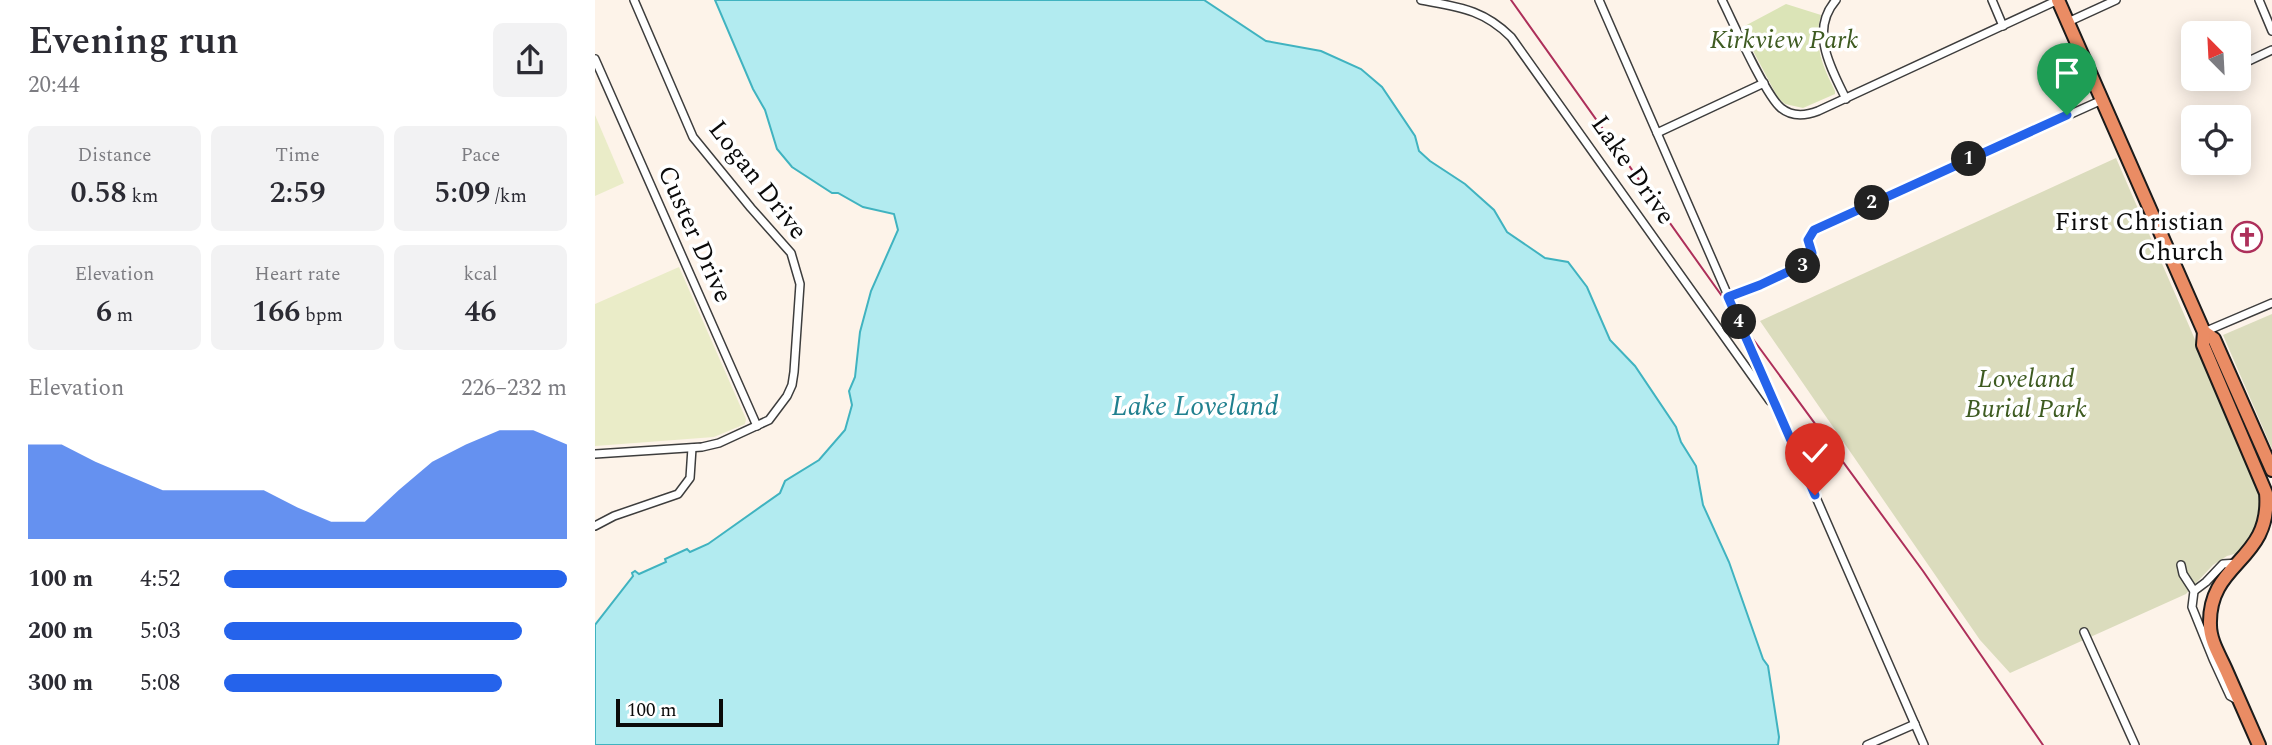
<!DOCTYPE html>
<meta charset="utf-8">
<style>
:root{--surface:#fff;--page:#f2f2f3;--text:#2b2b33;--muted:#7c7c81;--accent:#2563eb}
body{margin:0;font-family:Spectral,serif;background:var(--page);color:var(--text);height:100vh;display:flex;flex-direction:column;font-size:26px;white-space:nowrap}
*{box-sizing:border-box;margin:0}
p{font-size:23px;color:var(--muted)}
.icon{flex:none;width:38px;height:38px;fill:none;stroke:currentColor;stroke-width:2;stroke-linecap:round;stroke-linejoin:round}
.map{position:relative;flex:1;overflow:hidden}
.details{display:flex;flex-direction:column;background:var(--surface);width:595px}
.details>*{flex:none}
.needle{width:46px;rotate:336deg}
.controls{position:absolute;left:1586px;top:21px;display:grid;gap:14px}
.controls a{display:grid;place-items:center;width:70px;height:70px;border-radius:10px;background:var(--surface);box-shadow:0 4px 18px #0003;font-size:35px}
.scale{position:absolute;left:21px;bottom:18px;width:107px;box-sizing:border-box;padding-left:7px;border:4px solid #0a0a0a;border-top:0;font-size:19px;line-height:24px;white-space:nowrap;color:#0a0a0a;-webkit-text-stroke:5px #fff;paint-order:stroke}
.pin{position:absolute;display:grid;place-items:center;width:60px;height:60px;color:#fff;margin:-72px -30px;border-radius:50% 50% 50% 0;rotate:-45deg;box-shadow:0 0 7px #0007}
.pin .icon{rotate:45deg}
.km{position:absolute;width:35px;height:35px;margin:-18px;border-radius:50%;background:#222;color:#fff;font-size:19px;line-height:35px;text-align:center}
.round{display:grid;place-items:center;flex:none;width:74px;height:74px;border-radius:10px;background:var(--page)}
.overview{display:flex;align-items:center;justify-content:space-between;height:119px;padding:0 28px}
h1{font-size:38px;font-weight:600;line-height:52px}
.figures{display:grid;grid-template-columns:repeat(3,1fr);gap:10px;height:119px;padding:7px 28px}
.figures div{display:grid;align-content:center;border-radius:10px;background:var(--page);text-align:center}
.figures b{font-size:30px;font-weight:600}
.figures small{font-size:19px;font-weight:400}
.figures p{font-size:19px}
.chart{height:196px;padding:14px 28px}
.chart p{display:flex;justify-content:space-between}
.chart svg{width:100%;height:126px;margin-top:7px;fill:var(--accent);opacity:.7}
ul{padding:0 28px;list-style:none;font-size:23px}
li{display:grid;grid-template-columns:112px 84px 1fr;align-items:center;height:52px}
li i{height:18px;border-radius:9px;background:var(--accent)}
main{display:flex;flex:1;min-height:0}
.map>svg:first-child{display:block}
.green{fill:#dbe4b7}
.cemetery{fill:#dbdcbd}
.pitch{fill:#eaecc8}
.water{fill:#b2ebf0;stroke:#40b3c0;stroke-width:2}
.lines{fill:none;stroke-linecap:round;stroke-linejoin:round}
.minor-casing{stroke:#3d3d3d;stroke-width:10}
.trunk-casing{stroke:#1b1b1b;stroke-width:16}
.minor{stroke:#fff;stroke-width:7}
.trunk{stroke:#ea8c64;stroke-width:12}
.rail{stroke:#ad2f5a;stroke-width:2}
.route-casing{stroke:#fff;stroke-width:14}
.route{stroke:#2563eb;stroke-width:9}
.labels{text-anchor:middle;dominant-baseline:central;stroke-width:7;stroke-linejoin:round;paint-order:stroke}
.park-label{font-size:26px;font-style:italic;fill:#3e5b21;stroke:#fff}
.street-label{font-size:26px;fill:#0a0a0a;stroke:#fff}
.poi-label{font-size:26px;fill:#0a0a0a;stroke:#fff;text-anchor:end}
.water-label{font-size:28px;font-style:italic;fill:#20808f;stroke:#fff}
</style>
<main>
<section class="details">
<div class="overview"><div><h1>Evening run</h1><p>20:44</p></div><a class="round"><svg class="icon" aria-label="share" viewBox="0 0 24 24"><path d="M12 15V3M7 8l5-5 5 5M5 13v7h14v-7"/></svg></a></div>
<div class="figures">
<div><p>Distance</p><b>0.58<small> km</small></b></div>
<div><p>Time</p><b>2:59</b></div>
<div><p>Pace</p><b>5:09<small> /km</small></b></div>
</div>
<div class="figures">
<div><p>Elevation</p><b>6<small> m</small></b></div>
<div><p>Heart rate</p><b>166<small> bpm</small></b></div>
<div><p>kcal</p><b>46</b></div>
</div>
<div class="chart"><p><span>Elevation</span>226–232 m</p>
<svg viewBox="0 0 160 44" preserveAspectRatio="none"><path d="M0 44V11L10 11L20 17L30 22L40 27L50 27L60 27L70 27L80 33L90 38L100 38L110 27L120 17L130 11L140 6L150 6L160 11V44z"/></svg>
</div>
<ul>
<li><b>100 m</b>4:52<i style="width:100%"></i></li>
<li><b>200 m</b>5:03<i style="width:87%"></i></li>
<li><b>300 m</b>5:08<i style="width:81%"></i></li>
</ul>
</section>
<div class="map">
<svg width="1677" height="745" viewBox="0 0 1677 745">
<rect width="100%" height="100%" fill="#fdf3e9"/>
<path class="green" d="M1191,4l35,11c-8,29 1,50 14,76v3l-32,14 -18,-4 -7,-6 -37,-70z"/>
<g class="cemetery">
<path d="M1521,158l148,340 1,20 -20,33 -18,5 -14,9 -27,29 -176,79 -30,-33 -220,-319z"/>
<path d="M1677,314v135l-49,-114z"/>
</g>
<g class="pitch">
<path d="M0,115l29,68 -29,13z"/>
<path d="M84,267l67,152 -1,5 -31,13 -119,9v-142z"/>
</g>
<path class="water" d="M120,0h489l62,41 55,10 40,18 21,18 33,49 4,15 11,10 35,23 29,26 13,22 38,26 23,4 19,25 23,53 25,26 41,61 5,15 15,24 7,39 26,57 34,97 5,7 11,71 -1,8h-1183v-120l38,-49 -1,-3 3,-2 4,3 27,-12 -1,-3 22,-10 3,3 18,-8 72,-51 5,-12 34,-21 26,-30 7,-25 -3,-14 6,-14 5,-45 11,-41 27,-61 -4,-16 -31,-7 -25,-14h-6l-40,-26 -15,-18 -12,-39 -12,-21z"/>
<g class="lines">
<g class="minor-casing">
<g id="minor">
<path d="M826,0c37,7 62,9 90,37l259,364"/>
<path d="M1004,0l325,745"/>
<path d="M1127,0c11,22 43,95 59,108 11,9 24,8 37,3l240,-111"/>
<path d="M1241,0c-27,31 -5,68 10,99"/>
<path d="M1397,0l11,26"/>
<path d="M1664,0l13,31"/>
<path d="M1473,22l48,-22"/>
<path d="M0,59l162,367"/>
<path d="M1643,66l34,-16"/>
<path d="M1062,133l107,-50"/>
<path d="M1134,297l31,-12 47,-21 5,-6 -4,-18 6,-10 288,-130"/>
<path d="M1609,332l68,-29"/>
<path d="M0,454l107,-7 17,-4 50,-23 18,-24 5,-11 2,-13 6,-88 -9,-31 -40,-45 -58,-71 -59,-137"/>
<path d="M0,526l19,-10 64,-22 12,-16 2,-30"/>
<path d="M1586,565l2,9 11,17 -2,16 21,52 17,37 9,5"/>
<path d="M1599,591l12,-9 17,-18 15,-1"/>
<path d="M1489,632l51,113"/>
<path d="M1272,745l48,-21"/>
</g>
</g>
<g class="trunk-casing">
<g id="trunk">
<path d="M1463,0l146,332 10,7 58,131"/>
<path d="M1609,332l-1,13 63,148c6,69 -58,68 -56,132 0,16 10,31 16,45 11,25 22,50 33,75"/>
</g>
</g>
<use href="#minor" class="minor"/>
<use href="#trunk" class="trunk"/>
<path class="rail" d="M916,0l228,320 184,251 120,174"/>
</g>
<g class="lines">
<g class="route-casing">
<path id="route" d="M1220,495l-87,-198 32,-12 51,-24 1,-8 -4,-13 6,-10 253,-115"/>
</g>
<use href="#route" class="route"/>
</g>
<defs>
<g id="church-ring" transform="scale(1.575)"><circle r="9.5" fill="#fff" stroke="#ad2f5a" stroke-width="1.5"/><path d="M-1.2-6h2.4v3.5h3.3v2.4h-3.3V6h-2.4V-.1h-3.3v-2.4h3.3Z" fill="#ad2f5a"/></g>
</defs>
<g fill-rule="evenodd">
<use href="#church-ring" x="1652" y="237"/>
</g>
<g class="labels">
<g class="park-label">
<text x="1189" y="40">Kirkview Park</text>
<text x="1431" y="379">Loveland<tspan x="1431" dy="30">Burial Park</tspan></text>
</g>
<g class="street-label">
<text transform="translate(1038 170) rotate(55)">Lake Drive</text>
<text transform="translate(163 180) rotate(52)">Logan Drive</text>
<text transform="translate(100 234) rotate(66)">Custer Drive</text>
</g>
<g class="poi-label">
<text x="1629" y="222">First Christian<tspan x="1629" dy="30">Church</tspan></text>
</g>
<g class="water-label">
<text x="600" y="406">Lake Loveland</text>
</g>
</g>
</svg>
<div class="controls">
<a><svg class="needle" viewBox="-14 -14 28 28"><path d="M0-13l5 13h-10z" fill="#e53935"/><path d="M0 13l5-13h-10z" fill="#7c7c81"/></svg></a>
<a><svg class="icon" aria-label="locate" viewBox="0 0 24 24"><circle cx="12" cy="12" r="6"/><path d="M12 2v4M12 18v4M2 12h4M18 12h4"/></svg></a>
</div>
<div class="scale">100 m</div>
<div class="pin" style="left:1472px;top:115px;background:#1e9e55"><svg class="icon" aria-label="arrive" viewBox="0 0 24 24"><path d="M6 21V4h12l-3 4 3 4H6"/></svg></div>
<div class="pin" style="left:1220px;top:495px;background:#d93025"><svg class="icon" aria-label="check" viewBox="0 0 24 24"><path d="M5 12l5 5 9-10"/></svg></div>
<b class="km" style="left:1374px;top:159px">1</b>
<b class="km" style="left:1277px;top:203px">2</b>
<b class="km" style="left:1208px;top:266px">3</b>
<b class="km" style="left:1144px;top:322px">4</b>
</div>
</main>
